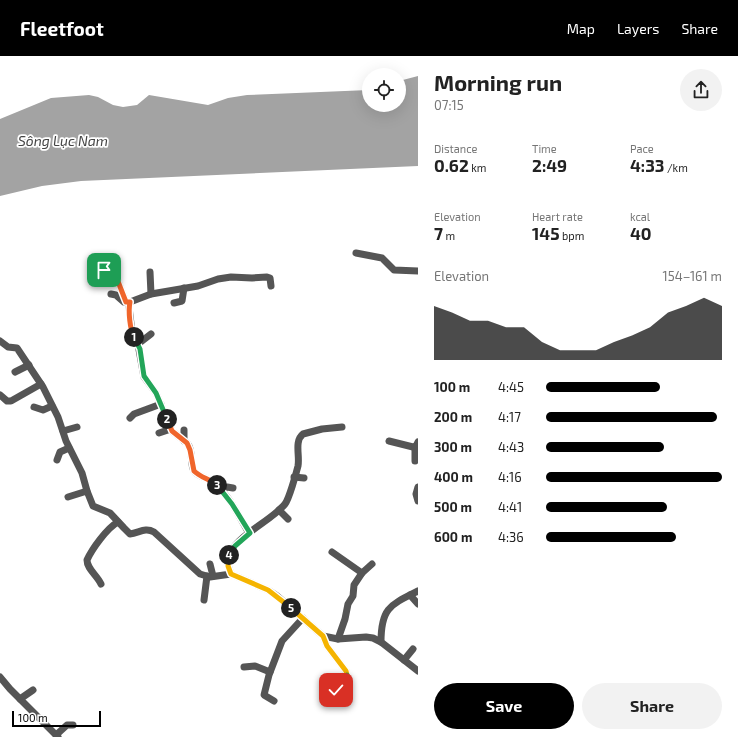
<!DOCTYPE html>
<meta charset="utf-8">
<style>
:root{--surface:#fff;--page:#f2f2f2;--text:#222;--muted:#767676;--accent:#000}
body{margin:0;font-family:"Exo 2",sans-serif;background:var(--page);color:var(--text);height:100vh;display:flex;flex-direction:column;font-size:15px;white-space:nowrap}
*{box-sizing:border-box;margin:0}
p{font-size:13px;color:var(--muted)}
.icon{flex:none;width:22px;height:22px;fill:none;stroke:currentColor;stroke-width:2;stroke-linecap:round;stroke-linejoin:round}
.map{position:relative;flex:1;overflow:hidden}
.drawer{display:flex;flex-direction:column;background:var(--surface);width:320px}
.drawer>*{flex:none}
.fabs{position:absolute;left:362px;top:12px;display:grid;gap:8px}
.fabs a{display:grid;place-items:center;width:44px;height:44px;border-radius:50%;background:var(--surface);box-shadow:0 4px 16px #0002;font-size:20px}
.scale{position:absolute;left:12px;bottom:10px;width:89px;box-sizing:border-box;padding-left:4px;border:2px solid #000;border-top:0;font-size:11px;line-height:14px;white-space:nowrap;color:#000;-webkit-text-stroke:3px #fff;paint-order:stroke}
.pin{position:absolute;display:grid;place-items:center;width:34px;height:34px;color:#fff;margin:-17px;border-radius:8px;box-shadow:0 2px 6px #0006}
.km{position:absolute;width:20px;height:20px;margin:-10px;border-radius:50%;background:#222;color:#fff;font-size:11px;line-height:20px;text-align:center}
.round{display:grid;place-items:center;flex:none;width:42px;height:42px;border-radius:21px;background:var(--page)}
.overview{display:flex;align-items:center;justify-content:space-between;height:68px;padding:0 16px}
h1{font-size:22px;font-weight:700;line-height:30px}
.stats{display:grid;grid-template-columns:repeat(3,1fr);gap:6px;height:68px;padding:4px 16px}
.stats div{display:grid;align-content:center}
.stats b{font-size:17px;font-weight:700}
.stats small{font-size:11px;font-weight:400}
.stats p{font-size:11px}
.chart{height:112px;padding:8px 16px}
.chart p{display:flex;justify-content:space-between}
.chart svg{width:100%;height:72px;margin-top:4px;fill:var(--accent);opacity:.7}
.primary-button{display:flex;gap:8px;margin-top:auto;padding:8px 16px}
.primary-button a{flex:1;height:46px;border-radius:24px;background:var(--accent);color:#fff;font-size:16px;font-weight:700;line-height:46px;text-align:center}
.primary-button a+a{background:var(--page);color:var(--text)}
ul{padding:0 16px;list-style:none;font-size:13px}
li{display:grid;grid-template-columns:64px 48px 1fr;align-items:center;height:30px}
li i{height:10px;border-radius:5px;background:var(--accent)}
header{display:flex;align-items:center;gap:24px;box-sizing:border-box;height:56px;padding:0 20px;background:var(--accent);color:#fff}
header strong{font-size:19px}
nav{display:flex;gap:22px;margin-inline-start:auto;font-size:14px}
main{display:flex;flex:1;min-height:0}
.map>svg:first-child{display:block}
.water{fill:#a3a3a3}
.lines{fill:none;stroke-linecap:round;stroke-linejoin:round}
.minor{stroke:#555;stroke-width:7}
.split-1-casing{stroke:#fff;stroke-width:8}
.split-2-casing{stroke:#fff;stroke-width:8}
.split-3-casing{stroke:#fff;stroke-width:8}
.split-4-casing{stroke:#fff;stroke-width:8}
.split-5-casing{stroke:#fff;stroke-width:8}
.split-6-casing{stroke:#fff;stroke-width:8}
.split-7-casing{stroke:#fff;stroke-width:8}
.split-1{stroke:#f0652b;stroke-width:5}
.split-2{stroke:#22a559;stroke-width:5}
.split-3{stroke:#f0652b;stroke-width:5}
.split-4{stroke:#22a559;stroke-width:5}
.split-5{stroke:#f5b400;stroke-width:5}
.split-6{stroke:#f5b400;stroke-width:5}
.split-7{stroke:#22a559;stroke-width:5}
.labels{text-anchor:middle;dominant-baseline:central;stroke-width:3.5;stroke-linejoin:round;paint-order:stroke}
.water-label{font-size:14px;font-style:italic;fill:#444;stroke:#fff}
</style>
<header>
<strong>Fleetfoot</strong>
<nav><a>Map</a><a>Layers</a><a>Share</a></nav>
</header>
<main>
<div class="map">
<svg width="418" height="681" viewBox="0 0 418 681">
<rect width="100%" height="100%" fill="#fff"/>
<path class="water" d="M418,20v90l-337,15 -39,5 -42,10v-77l51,-21 38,-3 9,2 15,8 10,2 14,-2 12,-10 59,10 20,-7 19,-3 122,-5v15h30v-24z"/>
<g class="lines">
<g class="minor">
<path d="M356,197l26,5 12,12 24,1"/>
<path d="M104,214l3,-4h5l14,36"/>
<path d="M150,216l1,22"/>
<path d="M111,238l5,1 8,7h6l21,-8 47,-8 20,-7 13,-2 21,1 15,-1 3,1 1,8"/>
<path d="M130,246l-1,5 3,25 6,12 6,33 12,16 16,38 15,12 2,3c4,8 1,18 5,25 3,5 16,8 21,13 15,13 24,32 34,49"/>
<path d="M174,247l8,-2 2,-13"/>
<path d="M0,285l8,6 9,1 26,39 15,30 8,24 16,32 5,18 6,15 17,7 14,15 6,6c9,-1 15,-7 24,-2l46,42 10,3 21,-3 37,16 9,6 46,40 15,3 28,-2 7,1 8,4"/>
<path d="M138,288l13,-10"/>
<path d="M15,316l14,-7"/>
<path d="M0,339l7,6h4l30,-17"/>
<path d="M34,351l9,3 9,-4"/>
<path d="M130,362l4,-4 27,-10"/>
<path d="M184,374v11"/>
<path d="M63,375l14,-4"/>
<path d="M159,377l12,-4"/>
<path d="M389,385l24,6 3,-1 2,-4"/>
<path d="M57,404l3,-8 9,-4"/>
<path d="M415,405v-14"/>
<path d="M294,421l10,1"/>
<path d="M418,431l-2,7 2,7"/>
<path d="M222,434l5,-3 6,1"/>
<path d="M68,441l19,-6"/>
<path d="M279,454l9,9"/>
<path d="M332,496l30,21"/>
<path d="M210,508l3,12"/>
<path d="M231,518c-2,-5 -4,-10 -3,-15 3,-21 44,-38 57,-55 4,-5 11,-30 13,-38 2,-10 -4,-25 5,-32l19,-5 20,-2"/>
<path d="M101,528c-4,-9 -14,-15 -14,-24 5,-11 20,-32 31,-38"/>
<path d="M418,535c-28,14 -37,17 -37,51l37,29"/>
<path d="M410,539l8,9"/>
<path d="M204,544l3,-24"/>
<path d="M323,580l4,10 19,25v7l-19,20"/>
<path d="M338,583l7,-20 3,-15 5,-8 1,-11 8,-12 10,-9"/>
<path d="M404,604l9,-11"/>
<path d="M244,611l11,-1 15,6"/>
<path d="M0,621l10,12 48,48"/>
<path d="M20,643l13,-9"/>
<path d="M274,645l-10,-6 5,-20 13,-34 21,-23"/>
<path d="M56,679l11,-10h6"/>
</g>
</g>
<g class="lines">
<g class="split-1-casing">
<path id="split-1" d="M104,214l3,-4h5l14,36h4c-2,10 0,27 4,35"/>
</g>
<g class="split-2-casing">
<path id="split-2" d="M134,281l6,12 4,27 12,17 11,26"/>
</g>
<g class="split-3-casing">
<path id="split-3" d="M167,363l5,12 15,12 3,7 4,21c6,6 15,8 23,14"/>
</g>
<g class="split-4-casing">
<path id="split-4" d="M217,429l15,19 18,29 -15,13 -6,9"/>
</g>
<g class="split-5-casing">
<path id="split-5" d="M229,499l-1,11 3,8 37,16 23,18"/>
</g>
<g class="split-6-casing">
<path id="split-6" d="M291,552l32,28 4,10 19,25 1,4"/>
</g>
<g class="split-7-casing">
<path id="split-7" d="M336,634l10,-12 1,-3"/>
</g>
<use href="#split-1" class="split-1"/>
<use href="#split-2" class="split-2"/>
<use href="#split-3" class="split-3"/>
<use href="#split-4" class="split-4"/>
<use href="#split-5" class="split-5"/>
<use href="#split-6" class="split-6"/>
<use href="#split-7" class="split-7"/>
</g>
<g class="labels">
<g class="water-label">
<text x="63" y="84">Sông Lục Nam</text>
</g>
</g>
</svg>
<div class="fabs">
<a><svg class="icon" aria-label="locate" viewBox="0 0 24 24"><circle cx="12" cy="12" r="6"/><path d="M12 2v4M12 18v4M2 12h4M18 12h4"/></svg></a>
</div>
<div class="scale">100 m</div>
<div class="pin" style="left:104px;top:214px;background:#1e9e55"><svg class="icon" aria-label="arrive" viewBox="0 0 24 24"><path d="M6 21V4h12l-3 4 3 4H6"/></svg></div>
<div class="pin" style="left:336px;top:634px;background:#d93025"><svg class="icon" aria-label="check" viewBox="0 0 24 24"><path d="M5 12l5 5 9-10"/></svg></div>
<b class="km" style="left:134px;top:281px">1</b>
<b class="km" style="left:167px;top:363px">2</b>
<b class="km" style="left:217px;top:429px">3</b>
<b class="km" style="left:229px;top:499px">4</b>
<b class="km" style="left:291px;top:552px">5</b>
</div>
<section class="drawer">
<div class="overview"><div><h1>Morning run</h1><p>07:15</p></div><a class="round"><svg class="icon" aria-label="share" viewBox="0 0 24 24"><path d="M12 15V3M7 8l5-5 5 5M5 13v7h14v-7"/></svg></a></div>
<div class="stats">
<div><p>Distance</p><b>0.62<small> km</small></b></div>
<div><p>Time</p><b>2:49</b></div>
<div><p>Pace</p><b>4:33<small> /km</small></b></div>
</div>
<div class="stats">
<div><p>Elevation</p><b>7<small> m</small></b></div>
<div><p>Heart rate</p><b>145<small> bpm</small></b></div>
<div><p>kcal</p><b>40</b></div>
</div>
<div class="chart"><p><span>Elevation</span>154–161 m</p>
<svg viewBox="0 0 160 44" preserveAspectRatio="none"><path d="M0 44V11L10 15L20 20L30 20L40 24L50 24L60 33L70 38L80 38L90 38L100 33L110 29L120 24L130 15L140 11L150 6L160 11V44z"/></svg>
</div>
<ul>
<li><b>100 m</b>4:45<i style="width:65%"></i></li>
<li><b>200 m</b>4:17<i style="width:97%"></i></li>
<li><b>300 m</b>4:43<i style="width:67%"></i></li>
<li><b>400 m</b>4:16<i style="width:100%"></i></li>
<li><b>500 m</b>4:41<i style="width:69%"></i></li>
<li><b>600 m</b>4:36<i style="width:74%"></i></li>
</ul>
<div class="primary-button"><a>Save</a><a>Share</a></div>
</section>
</main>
